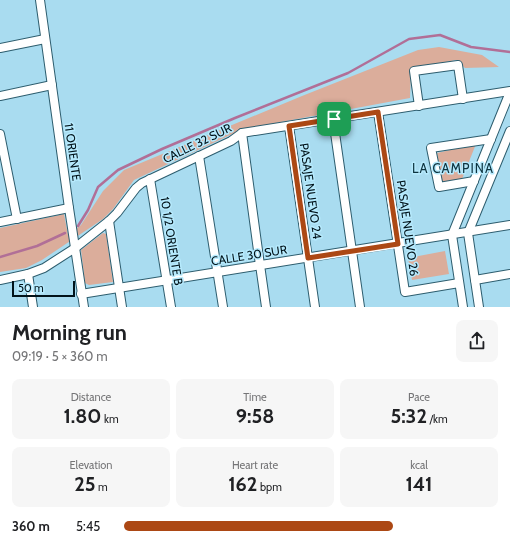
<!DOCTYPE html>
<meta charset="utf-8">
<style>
:root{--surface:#fff;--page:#f6f6f6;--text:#202124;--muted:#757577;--accent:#ac4814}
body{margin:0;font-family:Cabin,sans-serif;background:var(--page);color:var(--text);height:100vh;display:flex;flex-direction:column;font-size:15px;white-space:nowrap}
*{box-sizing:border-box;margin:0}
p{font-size:13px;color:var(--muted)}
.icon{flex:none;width:22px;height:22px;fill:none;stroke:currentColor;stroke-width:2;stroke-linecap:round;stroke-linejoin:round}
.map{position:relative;height:307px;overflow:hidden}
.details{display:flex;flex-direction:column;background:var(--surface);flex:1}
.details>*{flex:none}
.scale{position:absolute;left:12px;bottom:10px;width:63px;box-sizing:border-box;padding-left:4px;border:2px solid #01131a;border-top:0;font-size:11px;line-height:14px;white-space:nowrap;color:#01131a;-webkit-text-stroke:3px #b6eafd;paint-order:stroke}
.pin{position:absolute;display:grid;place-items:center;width:34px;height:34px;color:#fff;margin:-17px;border-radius:8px;box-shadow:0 2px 6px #0006}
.round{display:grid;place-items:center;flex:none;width:42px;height:42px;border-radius:8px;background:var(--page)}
.head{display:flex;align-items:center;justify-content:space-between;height:68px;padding:0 12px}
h1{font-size:22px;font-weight:800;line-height:30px}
.stats{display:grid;grid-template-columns:repeat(3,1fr);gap:6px;height:68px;padding:4px 12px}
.stats div{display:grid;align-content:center;border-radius:8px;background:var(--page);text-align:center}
.stats b{font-size:20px;font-weight:800}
.stats small{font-size:11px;font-weight:400}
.stats p{font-size:11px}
ul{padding:0 12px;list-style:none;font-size:13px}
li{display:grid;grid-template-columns:64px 48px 1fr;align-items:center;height:30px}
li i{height:10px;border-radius:5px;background:var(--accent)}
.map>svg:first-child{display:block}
.green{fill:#dbad9b}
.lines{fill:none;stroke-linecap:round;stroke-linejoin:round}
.stream{stroke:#b16f97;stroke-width:2.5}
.street-casing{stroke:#2d5d6e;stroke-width:10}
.street{stroke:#fff;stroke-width:8}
.route-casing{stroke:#fff;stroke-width:8}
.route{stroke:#ac4814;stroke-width:5}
.labels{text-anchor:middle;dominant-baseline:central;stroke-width:3;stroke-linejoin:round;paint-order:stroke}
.street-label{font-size:12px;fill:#01131a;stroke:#b6eafd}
.neighbourhood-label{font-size:13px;letter-spacing:1px;fill:#0d333f;stroke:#b6eafd}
</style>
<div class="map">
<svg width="510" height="307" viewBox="0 0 510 307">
<rect width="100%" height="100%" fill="#a9dcf0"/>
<g class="green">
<path d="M439,47l43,8 17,12 -34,1 -9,-8 -45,9 -1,29 -167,31 -109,51 -21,29 -10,10 -61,41 -16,8 -26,4v-44l64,-14 4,21 13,-10 22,-34 21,-21 178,-74 116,-46z"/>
<path d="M476,144l-14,35 -20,4 -5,-30z"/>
<path d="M103,233l3,1 7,48 -24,3 -4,-2 -4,-33z"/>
<path d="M445,251l4,23 -37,6 -4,-22z"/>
</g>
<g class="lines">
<g class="stream">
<path d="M78,226l10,-16 10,-23 20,-17 44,-21 73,-31 113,-45 61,-34 31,-4 31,12 39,5"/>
<path d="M0,257l37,-11 28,-13"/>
</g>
<g class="street-casing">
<g id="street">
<path d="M40,0l29,208 15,99"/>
<path d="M0,48l45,-9"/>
<path d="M0,96l52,-11"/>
<path d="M419,106l-5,-35 44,-6 5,34"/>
<path d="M378,112l27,180 54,-9"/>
<path d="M333,119l27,188"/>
<path d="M289,126l26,181"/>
<path d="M242,133l18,132 6,42"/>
<path d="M0,134l17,85"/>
<path d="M199,156l24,151"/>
<path d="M150,179l21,128"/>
<path d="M474,181l-35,6 -8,-39 60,-9"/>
<path d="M109,221l13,86"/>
<path d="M0,222l69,-14"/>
<path d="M28,274l5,33"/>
<path d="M0,280l28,-6 16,-6 31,-20 34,-27 8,-8 19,-25 6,-5 89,-42 11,-8 268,-42"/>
<path d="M475,280l35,-6"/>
<path d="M81,294l429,-69"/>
<path d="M463,307l-11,-72 58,-143"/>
<path d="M479,307l-11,-74 42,-102"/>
</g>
</g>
<use href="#street" class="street"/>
</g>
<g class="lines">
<g class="route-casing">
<path id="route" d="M378,112l20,132 -90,14 -19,-132z"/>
</g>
<use href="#route" class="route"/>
</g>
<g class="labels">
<g class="street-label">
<text transform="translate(197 143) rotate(-26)">CALLE 32 SUR</text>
<text transform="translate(73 152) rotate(82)">11 ORIENTE</text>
<text transform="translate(311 191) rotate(82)">PASAJE NUEVO 24</text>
<text transform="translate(408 228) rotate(82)">PASAJE NUEVO 26</text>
<text transform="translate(172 241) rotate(81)">10 1/2 ORIENTE B</text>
<text transform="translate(249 255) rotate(-9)">CALLE 30 SUR</text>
</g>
<g class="neighbourhood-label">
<text x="453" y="168">LA CAMPINA</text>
</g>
</g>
</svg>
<div class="scale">50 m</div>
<div class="pin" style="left:334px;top:119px;background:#1e9e55"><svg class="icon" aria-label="arrive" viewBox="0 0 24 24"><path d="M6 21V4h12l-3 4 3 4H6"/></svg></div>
</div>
<section class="details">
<div class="head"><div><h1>Morning run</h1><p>09:19 · 5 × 360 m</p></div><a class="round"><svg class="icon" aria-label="share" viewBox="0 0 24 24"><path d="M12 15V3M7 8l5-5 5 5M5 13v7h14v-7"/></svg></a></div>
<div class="stats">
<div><p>Distance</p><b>1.80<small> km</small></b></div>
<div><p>Time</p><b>9:58</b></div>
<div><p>Pace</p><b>5:32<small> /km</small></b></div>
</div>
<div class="stats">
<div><p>Elevation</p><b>25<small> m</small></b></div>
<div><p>Heart rate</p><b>162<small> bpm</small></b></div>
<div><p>kcal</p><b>141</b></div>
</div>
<ul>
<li><b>360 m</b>5:45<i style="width:72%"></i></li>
</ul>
</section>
